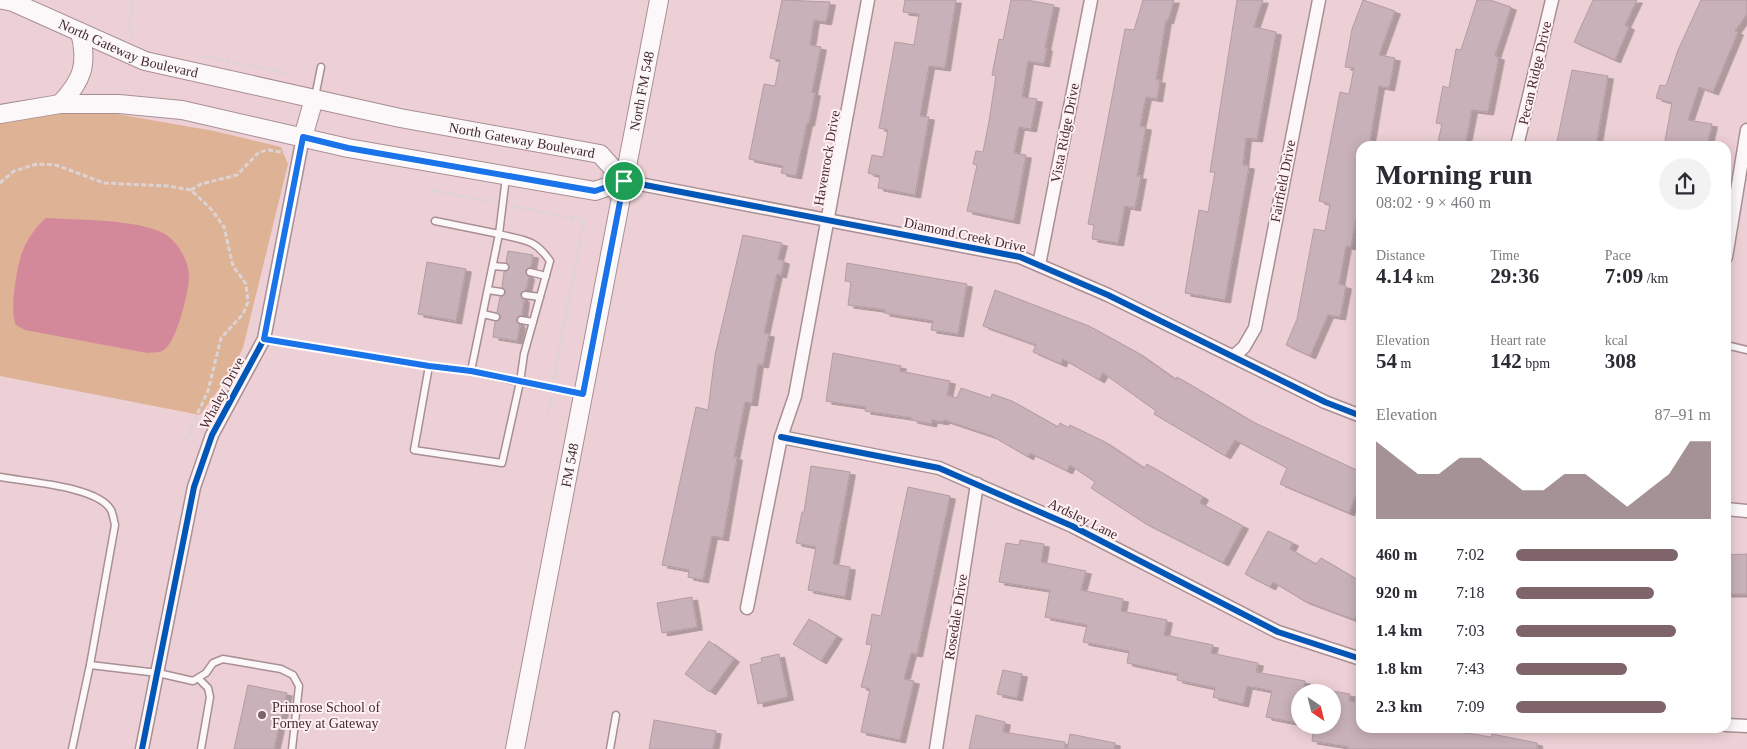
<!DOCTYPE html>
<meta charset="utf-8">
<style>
:root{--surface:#fff;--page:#f2f2f3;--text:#2b2b33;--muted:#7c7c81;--accent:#7f6469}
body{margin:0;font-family:Georgia,serif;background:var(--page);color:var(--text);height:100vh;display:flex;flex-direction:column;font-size:19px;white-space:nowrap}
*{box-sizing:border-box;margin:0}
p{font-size:16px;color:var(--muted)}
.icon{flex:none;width:28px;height:28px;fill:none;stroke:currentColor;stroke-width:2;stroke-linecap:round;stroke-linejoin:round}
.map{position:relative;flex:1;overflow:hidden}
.drawer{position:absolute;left:1356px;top:141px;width:375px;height:592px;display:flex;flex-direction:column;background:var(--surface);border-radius:15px;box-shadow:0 2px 12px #0003}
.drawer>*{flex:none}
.needle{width:32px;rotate:145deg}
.fabs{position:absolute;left:1291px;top:684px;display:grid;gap:10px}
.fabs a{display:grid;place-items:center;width:50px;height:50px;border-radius:50%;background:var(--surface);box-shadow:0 2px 12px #0003;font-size:25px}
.pin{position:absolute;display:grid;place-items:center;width:42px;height:42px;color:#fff;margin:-21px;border:2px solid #fff;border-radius:50%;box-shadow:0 1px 5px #0007}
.round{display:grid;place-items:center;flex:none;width:52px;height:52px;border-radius:26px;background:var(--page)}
.head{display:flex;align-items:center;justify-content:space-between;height:85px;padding:0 20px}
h1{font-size:28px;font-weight:800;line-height:38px}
.metrics{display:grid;grid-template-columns:repeat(3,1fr);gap:8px;height:85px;padding:5px 20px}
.metrics div{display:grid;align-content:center}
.metrics b{font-size:21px;font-weight:800}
.metrics small{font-size:14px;font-weight:400}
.metrics p{font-size:14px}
.chart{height:140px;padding:10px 20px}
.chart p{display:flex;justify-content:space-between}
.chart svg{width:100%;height:90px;margin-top:5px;fill:var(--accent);opacity:.7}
ul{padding:0 20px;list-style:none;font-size:16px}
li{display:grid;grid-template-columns:80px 60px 1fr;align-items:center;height:38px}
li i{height:12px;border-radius:6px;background:var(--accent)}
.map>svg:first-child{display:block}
.green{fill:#deb295}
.water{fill:#d3899a}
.building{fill:#c9b1b9;stroke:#b39ca4;filter:url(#shadow)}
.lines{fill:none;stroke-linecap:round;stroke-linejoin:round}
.service-casing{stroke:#a88f94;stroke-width:9}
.minor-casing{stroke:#a88f94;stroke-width:15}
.secondary-casing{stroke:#a88f94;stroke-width:20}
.path{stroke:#dcd3d5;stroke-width:3;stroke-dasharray:5 2.5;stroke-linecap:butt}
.service{stroke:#fcf8f9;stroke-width:6}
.minor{stroke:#fcf8f9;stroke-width:12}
.secondary{stroke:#fcf8f9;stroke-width:18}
.cycleway-casing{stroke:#fff0f3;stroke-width:9}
.cycleway{stroke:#0057b8;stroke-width:6}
.route-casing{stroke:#fff;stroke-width:10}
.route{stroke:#1a73e8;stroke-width:6}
.poi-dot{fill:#7f6469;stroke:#fff0f3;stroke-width:2}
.labels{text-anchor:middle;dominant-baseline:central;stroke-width:4;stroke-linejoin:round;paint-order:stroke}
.street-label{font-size:14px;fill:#442a2f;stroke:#fff0f3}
.poi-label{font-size:14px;fill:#442a2f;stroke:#fff0f3;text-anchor:start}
</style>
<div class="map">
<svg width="1747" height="749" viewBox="0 0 1747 749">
<defs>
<filter id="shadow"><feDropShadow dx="5.5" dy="3" stdDeviation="0" flood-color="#0004"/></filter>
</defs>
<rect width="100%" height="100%" fill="#edd0d5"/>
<path class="green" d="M100,111l114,20 67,16 7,17 -45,184 -15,29 -28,38 -200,-39v-254l51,-9z"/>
<path class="water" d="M46,218c32,2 89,1 117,15 15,8 26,28 26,44 0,14 -13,69 -27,74 -3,2 -11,1 -15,2l-122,-23 -9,-5c-7,-12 1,-61 7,-75 4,-10 14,-25 23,-32z"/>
<g class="building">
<path d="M782,0l48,2 -4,20 -12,-2 -4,25 11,2 -9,45 3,1 -6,30h-2l-11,53 -15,-3 2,-7 -34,-7 15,-75 11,2 5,-26 -10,-2z"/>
<path d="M905,0h51l-11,68 -16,-2 -9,50 9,1 -14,78 -37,-7 2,-12 -12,-3 4,-18 11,2 5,-27 -9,-2 16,-86 19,3 5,-31 -16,-2z"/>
<path d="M1011,0h16l27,5 -9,43h2l-3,16 -16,-3 -6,36 15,2 -6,30 -12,-2 -5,26 12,2 -12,66 -47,-10 10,-46 -4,-1 3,-13 7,1 6,-31 7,-45 -4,-1 7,-36 4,1z"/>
<path d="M1143,0h31l-6,21 -2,-1 -10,60h4l-3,19 -11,-2 -6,29 6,1 -9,49h4l-6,32 -10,-2 -7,37 -26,-4 2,-14 -6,-1 37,-195 9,1z"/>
<path d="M1237,0h26l-9,27 22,5 -19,107 -11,-1 -3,27 6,1 -24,134 -40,-7 14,-83 9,2 7,-40h-5z"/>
<path d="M1363,0l32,11 -16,44 16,3 -6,30 -10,-2 -10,60h-8v63l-2,12 -3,-1 -5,27 -5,-1 -7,38 7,2 -6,31 -12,-2 -18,41 -24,-11 11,-26 17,-90 11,2 5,-27 -11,-3 21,-109 9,2 5,-26 -9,-1 7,-38z"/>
<path d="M1477,0h13l21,7 -16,49 4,1 -11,55 -16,-2 -7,36h-28l5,-22 -6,-1 7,-37 6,2 7,-39 5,1z"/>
<path d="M1593,0h44l-12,25 4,2 -14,33 -41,-18z"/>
<path d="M1701,0h46v14l-12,17 3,1 -25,60 -14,-5 -11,33 24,4 -5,22h-43l8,-43 -16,-5 4,-13 5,1 2,-3 11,-33z"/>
<path d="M1572,70l36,6 -12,70h-40z"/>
<path d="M743,235l39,8 -4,16 6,2 -3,14 -4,-1 -13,59 5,1 -6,31 -5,-1 -6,39 -7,-1 -11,55h3l-14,81 -11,-2 -9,44 -15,-3 1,-7 -27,-5 34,-158 12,3 7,-55z"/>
<path d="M508,251l25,4 -2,12 -6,4 4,6 -3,13 -6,4 4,6 -2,15 -6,5 4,5 -3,16 -24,-4 2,-15 6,-4 -4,-6 3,-15 6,-4 -4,-6 2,-15 6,-4 -4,-6z"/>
<path d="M427,262l39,7 -10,52 -38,-7z"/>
<path d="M847,263l120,21 -9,50 -27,-4 2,-9 -49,-8 1,-3 -37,-5 3,-23 -6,-1z"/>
<path d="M995,290l94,36 49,27 38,27 1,-3 76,45 108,50v12l-12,29 -69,-29 7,-16 -52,-28 -10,16 -71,-42 2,-3 -53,-38 -4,7 -36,-21 -2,5 -28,-12 3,-7 -53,-19z"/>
<path d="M833,353l68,13 -1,5 50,10 -3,14 10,3 4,-10 30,10 1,-4 20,7 46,26 2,-4 9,5 1,-3 35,17 39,26 3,-4 56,33 -3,6 43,23 -20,37 -77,-39 -29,-19 -26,-17 4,-6 -25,-17 -3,6 -37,-18 -2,4 -36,-21 -48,-16 -1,2 -11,-2 -1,4 -19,-4v-2l-47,-7 1,-4 -40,-6z"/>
<path d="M811,466l39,6 -17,92 17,3 -5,30 -37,-7 8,-43 -20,-4 6,-31h2z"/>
<path d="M908,487l42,9 -33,158 -6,-1 -7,26 10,2 -14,59 -39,-8 9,-43 -9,-2 11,-42 -6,-1 6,-30 9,2z"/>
<path d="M1268,531l25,12 -3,6 26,15 5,-6 40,24v22l-6,16 -51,-19 -31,-19 -3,5 -25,-13z"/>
<path d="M1020,540l24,4 -3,18 45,9 -5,19 42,9 -2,12 46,9 -3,15 49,10 -2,8 47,10 -2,9 49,9 -2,11h-3l-3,31 -31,-6 6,-26 -25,-5 -4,18 -30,-7 2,-9 -38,-8 1,-6 -51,-11 2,-12 -46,-9 4,-17 -42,-8 5,-27 -51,-8 7,-39 13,2z"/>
<path d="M1747,554v40h-21v-39z"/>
<path d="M692,597l5,30 -35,6 -5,-30z"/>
<path d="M809,619l28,17 -16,25 -28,-17z"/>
<path d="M709,641l25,18 -24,33 -25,-18z"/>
<path d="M779,654l9,43 -30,7 -8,-39 12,-3 -1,-4z"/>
<path d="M1003,670l19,4 -5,24 -20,-4z"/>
<path d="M248,685l39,8 -13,56h-40z"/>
<path d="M1332,691l18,3 -1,7 12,2v26h99v3l31,5 1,-3 45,9v6h-189l1,-2 -37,-6 2,-16h18z"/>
<path d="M976,715l29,7 -2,10 62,10v7h-96z"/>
<path d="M654,720l62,11 -3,18h-64z"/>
<path d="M1070,734l45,9 -1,6h-47z"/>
</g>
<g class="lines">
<g class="service-casing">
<g id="service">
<path d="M315,97l6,-30"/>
<path d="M506,177l-7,57c26,7 35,4 51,27l-26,93 -4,28 63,12"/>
<path d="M493,266l12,1"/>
<path d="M530,272l16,4"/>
<path d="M488,290l13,2"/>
<path d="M525,295l15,2"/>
<path d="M483,314l13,3"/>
<path d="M521,320l12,2"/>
<path d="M264,339l165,27 42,5 28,-137 -64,-13"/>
<path d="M1726,345l21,5"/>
<path d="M429,366l-15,84 88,13 18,-81 -49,-11"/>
<path d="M0,477c26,5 98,9 111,33 2,4 3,11 4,15l-25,140 68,8 35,8 13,-8 7,-10 10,-4 58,10 12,6 6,11 -7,63"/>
<path d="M199,679l9,9 2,9 -9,52"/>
<path d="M72,749l18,-84"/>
<path d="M610,749l6,-34"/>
</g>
</g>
<g class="minor-casing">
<g id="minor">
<path d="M1517,146l35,-146"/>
<path d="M624,181l396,76 88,38 217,107 36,14"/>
<path d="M1726,257l21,-127"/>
<path d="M1039,265l52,-265"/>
<path d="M1234,356l10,-9 11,-19 64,-328"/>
<path d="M781,437l158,31 133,58 206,106 83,27"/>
<path d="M1726,509l21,2"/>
<path d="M747,608l34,-171 14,-41 73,-396"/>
<path d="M1726,725l21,1"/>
<path d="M142,749l52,-262 18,-52 52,-96 39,-202"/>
<path d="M936,749l41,-265"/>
</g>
</g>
<g class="secondary-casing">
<g id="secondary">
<path id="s1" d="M3,0l10,2 132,59 255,57 200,36 24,27"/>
<path d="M60,104c23,-24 28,-40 20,-72"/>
<path d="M0,114l60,-10h59l63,6 166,38 247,43 29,-10"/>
<path d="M303,137l11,-38"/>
<path id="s2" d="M515,749l144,-749"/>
</g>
</g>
<g class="path">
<path d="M132,0l-2,25 3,14"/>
<path d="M204,56l86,18"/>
<path d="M0,183l14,-12 23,-7 19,1 48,18 64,3 23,4 21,20 12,17 9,39 13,18 2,18 -5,12 -22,24 -13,53 -24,52"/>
<path d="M191,190l10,-6 36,-9 22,-23 10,-2 17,3"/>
<path d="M432,190l60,12"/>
<path d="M511,206l73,14 -30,159"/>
<path d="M548,416l3,-19"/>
</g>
<use href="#service" class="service"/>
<use href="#minor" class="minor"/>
<use href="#secondary" class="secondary"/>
<g class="cycleway-casing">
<g id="cycleway">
<path d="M624,181l396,76 88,38 217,107 36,14"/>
<path d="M781,437l158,31 133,58 206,106 83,27"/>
<path d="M142,749l52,-262 18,-52 52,-96 39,-202"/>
</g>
</g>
<use href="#cycleway" class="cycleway"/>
</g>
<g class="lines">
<g class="route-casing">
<path id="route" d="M303,137l45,11 247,43 29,-10 -41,213 -112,-23 -42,-5 -165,-27z"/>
</g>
<use href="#route" class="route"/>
</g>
<circle class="poi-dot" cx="262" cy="715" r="5"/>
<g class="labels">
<g class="street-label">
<text stroke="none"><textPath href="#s1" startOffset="135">North Gateway Boulevard</textPath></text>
<text transform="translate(1535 73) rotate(-77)">Pecan Ridge Drive</text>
<text stroke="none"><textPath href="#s2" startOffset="670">North FM 548</textPath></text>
<text transform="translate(1065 133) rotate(-79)">Vista Ridge Drive</text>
<text stroke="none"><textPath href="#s1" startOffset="540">North Gateway Boulevard</textPath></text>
<text transform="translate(827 158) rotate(-80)">Havenrock Drive</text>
<text transform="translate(1283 181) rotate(-79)">Fairfield Drive</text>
<text transform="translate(965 235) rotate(12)">Diamond Creek Drive</text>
<text transform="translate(222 393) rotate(-62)">Whaley Drive</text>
<text stroke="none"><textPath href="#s2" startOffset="289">FM 548</textPath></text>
<text transform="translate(1083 519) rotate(26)">Ardsley Lane</text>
<text transform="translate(956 617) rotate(-81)">Rosedale Drive</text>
</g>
<g class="poi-label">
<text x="272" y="707">Primrose School of<tspan x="272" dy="16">Forney at Gateway</tspan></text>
</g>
</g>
</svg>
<div class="fabs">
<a><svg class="needle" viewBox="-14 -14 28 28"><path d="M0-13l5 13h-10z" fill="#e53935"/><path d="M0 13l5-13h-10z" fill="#7c7c81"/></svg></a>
</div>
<div class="pin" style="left:624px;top:181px;background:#1e9e55"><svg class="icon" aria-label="arrive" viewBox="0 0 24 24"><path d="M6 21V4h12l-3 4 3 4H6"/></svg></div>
<section class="drawer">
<div class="head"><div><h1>Morning run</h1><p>08:02 · 9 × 460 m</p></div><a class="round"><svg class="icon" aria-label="share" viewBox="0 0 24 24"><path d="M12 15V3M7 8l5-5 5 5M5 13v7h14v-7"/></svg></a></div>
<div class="metrics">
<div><p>Distance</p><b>4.14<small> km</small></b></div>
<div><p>Time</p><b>29:36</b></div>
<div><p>Pace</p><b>7:09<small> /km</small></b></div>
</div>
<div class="metrics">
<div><p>Elevation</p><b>54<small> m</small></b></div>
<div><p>Heart rate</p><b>142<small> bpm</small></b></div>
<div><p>kcal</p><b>308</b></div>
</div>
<div class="chart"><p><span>Elevation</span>87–91 m</p>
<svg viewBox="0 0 160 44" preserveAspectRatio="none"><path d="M0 44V6L10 14L20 22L30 22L40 14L50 14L60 22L70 30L80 30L90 22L100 22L110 30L120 38L130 30L140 22L150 6L160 6V44z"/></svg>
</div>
<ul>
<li><b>460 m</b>7:02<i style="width:83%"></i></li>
<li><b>920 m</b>7:18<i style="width:71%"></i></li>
<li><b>1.4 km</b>7:03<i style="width:82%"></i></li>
<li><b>1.8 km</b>7:43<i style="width:57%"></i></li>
<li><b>2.3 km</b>7:09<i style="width:77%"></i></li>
</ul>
</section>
</div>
